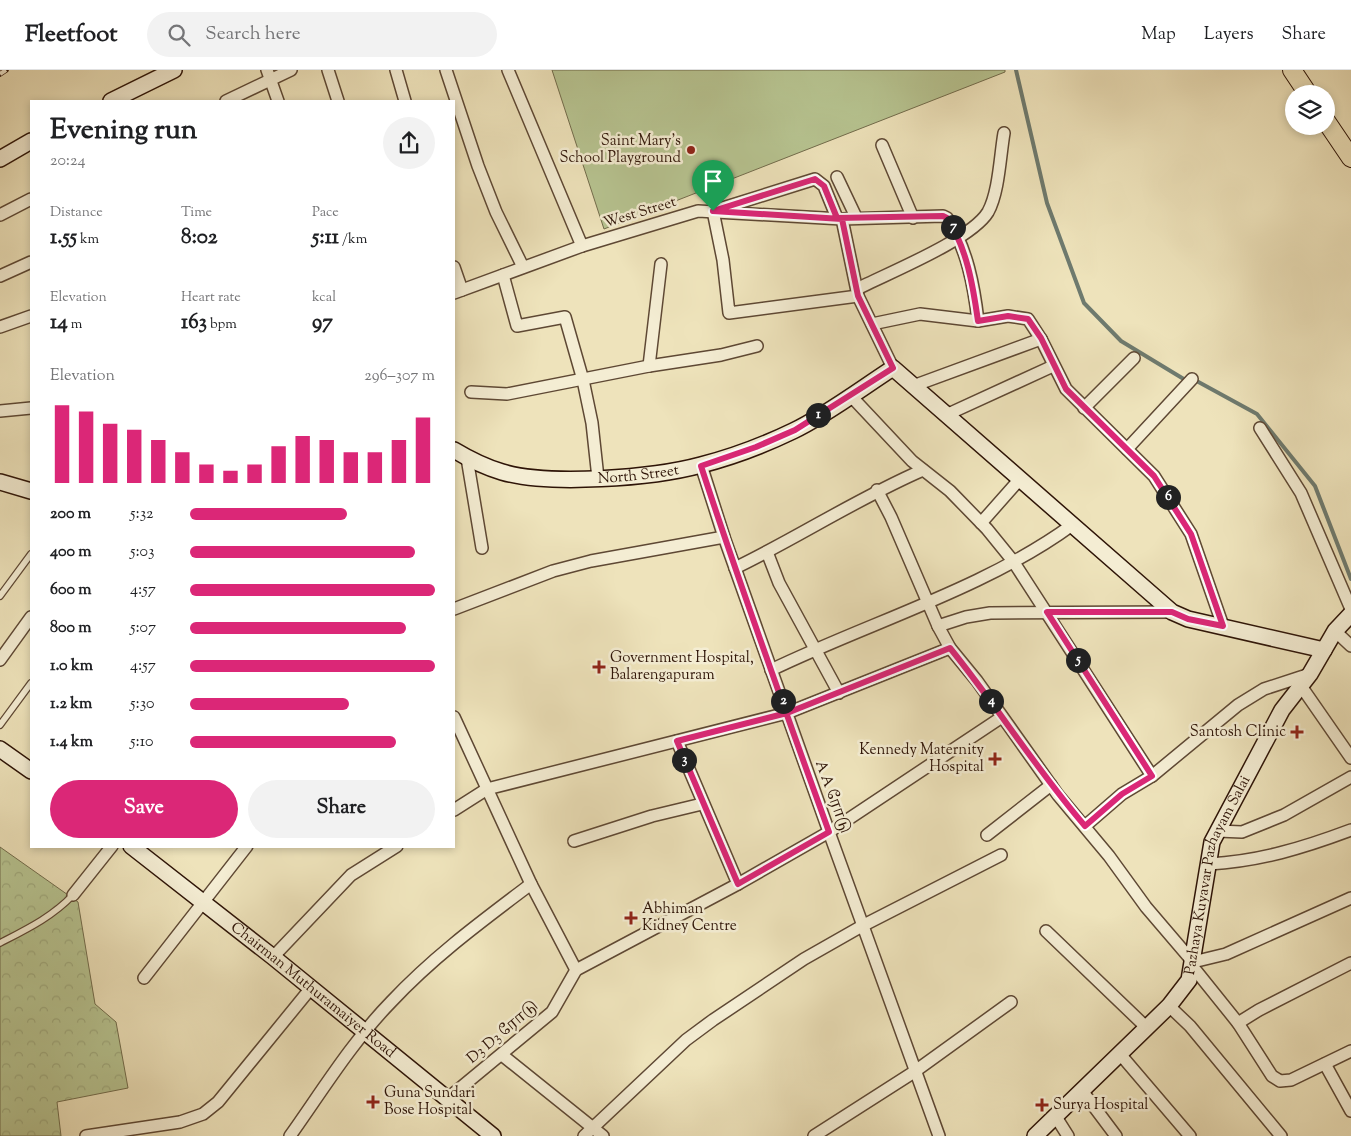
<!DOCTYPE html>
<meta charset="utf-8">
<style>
:root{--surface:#fff;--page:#f2f2f2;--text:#202124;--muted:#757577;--line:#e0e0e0;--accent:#db2777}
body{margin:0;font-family:"Sorts Mill Goudy","Noto Serif Tamil",serif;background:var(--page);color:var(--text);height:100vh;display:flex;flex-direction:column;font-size:19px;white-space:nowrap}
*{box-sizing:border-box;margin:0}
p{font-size:16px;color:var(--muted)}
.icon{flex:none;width:28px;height:28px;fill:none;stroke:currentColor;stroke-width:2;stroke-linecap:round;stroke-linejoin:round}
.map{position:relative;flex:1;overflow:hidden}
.sheet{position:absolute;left:30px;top:30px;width:425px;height:748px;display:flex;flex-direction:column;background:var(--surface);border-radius:0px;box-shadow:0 2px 8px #0003}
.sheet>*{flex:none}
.controls{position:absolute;left:1285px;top:15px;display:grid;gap:10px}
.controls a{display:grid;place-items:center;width:50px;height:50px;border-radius:50%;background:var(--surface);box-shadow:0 2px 8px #0003;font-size:25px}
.pin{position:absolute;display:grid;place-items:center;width:42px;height:42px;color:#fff;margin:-51px -21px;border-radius:50% 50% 50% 0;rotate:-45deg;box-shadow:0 0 5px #0007}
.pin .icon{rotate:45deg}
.km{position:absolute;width:25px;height:25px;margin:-12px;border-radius:50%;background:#222;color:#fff;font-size:14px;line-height:25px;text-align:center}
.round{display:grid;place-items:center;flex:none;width:52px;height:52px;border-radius:26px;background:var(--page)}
.overview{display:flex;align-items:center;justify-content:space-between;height:85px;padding:0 20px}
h1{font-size:28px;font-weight:700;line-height:38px}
.figures{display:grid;grid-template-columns:repeat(3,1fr);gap:8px;height:85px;padding:5px 20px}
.figures div{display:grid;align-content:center}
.figures b{font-size:21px;font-weight:700}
.figures small{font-size:14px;font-weight:400}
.figures p{font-size:14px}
.chart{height:140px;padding:10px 20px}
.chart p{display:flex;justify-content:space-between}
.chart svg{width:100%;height:90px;margin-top:5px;stroke:var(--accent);stroke-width:6}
.button{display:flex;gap:10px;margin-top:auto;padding:10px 20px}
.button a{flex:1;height:58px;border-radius:30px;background:var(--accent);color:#fff;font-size:20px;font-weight:700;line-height:58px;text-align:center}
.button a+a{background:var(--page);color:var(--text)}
ul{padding:0 20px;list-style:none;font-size:16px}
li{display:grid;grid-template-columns:80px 60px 1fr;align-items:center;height:38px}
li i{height:12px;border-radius:6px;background:var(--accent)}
header{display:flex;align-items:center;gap:30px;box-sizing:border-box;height:70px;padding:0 25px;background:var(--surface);border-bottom:1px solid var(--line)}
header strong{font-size:24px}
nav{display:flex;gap:28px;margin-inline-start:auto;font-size:18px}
.search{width:350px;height:45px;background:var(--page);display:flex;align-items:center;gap:12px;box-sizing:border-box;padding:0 18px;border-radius:28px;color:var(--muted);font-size:19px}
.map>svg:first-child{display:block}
.forest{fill:url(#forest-crowns);stroke:#726c4c}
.pitch{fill:#b7c491;stroke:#726c4c}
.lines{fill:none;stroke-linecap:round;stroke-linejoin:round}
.stream{stroke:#6e7a6e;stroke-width:4}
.lane-casing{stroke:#5e4834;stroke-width:8}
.street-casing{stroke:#5e4834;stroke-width:14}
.secondary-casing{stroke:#2e1407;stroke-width:18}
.primary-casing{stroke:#2e1407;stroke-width:20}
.lane{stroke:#f4edd3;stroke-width:5.5}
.street{stroke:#f4edd3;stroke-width:11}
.secondary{stroke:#f4edd3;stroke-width:15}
.primary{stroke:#eee3bb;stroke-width:18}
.rail-casing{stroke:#2e1407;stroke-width:5.5}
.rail{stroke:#f4edd3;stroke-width:4;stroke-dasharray:11;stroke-linecap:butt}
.route-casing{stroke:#fff;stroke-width:10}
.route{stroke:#db2777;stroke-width:6}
.poi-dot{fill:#8f2418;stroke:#f4edd3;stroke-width:2}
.labels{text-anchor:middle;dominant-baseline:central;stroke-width:5;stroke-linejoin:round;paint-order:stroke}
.poi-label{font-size:15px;fill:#2e1407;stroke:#f4edd3;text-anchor:start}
.street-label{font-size:15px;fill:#2e1407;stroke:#f4edd3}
</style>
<header>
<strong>Fleetfoot</strong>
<div class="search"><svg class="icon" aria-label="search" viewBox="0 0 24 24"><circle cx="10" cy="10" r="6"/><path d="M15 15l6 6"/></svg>Search here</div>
<nav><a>Map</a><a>Layers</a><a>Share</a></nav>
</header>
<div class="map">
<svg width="1351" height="1066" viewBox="0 0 1351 1066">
<defs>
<pattern id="forest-crowns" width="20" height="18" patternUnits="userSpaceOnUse" patternTransform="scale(1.25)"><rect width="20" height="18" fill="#b7c491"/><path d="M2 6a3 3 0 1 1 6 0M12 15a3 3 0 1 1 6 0" fill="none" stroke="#9ea87c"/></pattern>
</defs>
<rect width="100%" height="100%" fill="#eee3bb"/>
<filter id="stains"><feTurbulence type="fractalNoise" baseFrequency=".004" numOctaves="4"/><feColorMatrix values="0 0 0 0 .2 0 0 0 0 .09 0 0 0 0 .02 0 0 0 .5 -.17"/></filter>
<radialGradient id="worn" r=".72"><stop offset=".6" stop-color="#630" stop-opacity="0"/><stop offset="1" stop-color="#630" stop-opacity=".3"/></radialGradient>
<path class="forest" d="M0,777l78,55 17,102 21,18 12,66 -71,14 4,34h-61z"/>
<path class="pitch" d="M552,0h453v2l-401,157z"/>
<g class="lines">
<g class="stream">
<path d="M1016,0l31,133 37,100 37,38 66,40"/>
<path d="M1193,309l64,35 58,72 36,93"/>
</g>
<g class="lane-casing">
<g id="lane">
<path d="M0,526l31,-42"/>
<path d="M0,655l31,-42"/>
<path d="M0,873c27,-14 52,-26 73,-48"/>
</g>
</g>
<g class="street-casing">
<g id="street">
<path d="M267,0l11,31"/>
<path d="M328,0l10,31"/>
<path d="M396,0l9,31"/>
<path d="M446,0l32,96 18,46 27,55"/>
<path d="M508,0l74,176"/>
<path d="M226,31l65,-31"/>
<path d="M882,75l31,73"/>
<path d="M837,107l19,40"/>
<path d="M0,145l31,-16"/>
<path d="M837,148l-13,-32 -9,-7 -102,32 10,49 6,53 129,-17"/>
<path d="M842,149l16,77 35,72"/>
<path d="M454,197l8,23"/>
<path d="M503,205l14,51 48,-9 18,63 9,43 6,55"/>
<path d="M0,206l31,-14"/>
<path d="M857,219c31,-16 114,-49 131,-77 11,-20 12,-56 16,-79"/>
<path d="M454,223l128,-47 116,-35 144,8 101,-3 4,2c20,30 27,68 31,103"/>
<path d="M872,254l48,-10 58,7 30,-5 20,3 13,20 25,50 88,87 37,58 32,92"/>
<path d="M0,257l31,-11"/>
<path d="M649,296l12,-102"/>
<path d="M913,316l128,-47"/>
<path d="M471,322l36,2 142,-28 72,-11 36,-9"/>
<path d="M850,325l62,66 38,30 37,38 26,32 139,215 -30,18 -37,32"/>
<path d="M1084,338l50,-50"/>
<path d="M0,341l31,-3"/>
<path d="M946,345l107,-49"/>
<path d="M1260,358l41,65 50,116"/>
<path d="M1127,379l65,-70"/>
<path d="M467,388l15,90"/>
<path d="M701,395l23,72 105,295 110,304"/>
<path d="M877,420l14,27 47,109 12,22 27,33 81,114 51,61 37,51 47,55 33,-8 125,-56"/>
<path d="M981,453l39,-44"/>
<path d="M767,482l12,31 60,110"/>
<path d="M735,498c64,-31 123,-70 188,-98"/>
<path d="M454,539l99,-38 38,-10 133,-24"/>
<path d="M938,556l28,-9 24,-4 182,-1"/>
<path d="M1335,561l16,15"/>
<path d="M0,590l31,-43"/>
<path d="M771,600c97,-47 215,-82 301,-145"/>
<path d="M1301,616l50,72"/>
<path d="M454,647l77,167 45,86"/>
<path d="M677,671l61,143"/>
<path d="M1152,706l86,-71 26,-16 46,-15"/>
<path d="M454,740l33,-21 300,-76 163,-65"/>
<path d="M1218,761l24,1 42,-17 67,-38"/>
<path d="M987,765l64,-50"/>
<path d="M574,771l78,-25 50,-12"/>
<path d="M1209,794c51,-3 94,-16 142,-34"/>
<path d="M73,825l39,-49"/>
<path d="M1046,861l101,97"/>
<path d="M273,887l78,-82 46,-29"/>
<path d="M1193,897l45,56 34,53 8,5 11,-1 60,-29"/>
<path d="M144,908l103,-132"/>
<path d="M1169,936l21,20 91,110"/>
<path d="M1238,953l21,-13 92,-47"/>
<path d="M1120,984l70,82"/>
<path d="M502,985l101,81"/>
<path d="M1325,994l26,47"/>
<path d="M1083,1022l33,44"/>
<path d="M447,1029l105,-87 24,-42 162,-86 91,-52 173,-115"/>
<path d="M1056,1047l12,19"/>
<path d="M86,1066l94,-14 23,-8 15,-12 93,-114"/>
<path d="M290,1066c32,-45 62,-94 101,-134 42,-45 91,-81 140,-118"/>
<path d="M584,1066l102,-96 27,-20 91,-61 58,-33 139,-71"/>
<path d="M814,1066l100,-64 97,-70"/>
</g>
</g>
<g class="secondary-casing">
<g id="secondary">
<path d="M111,31l63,-31"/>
<path d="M0,89l31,-18"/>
<path id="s1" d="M454,380c15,9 31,17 48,22 47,14 151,6 199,-7 31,-8 63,-20 92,-34 32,-15 69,-43 100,-63l279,244 16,7 136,31"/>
<path d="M0,412l31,9"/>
<path d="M0,679l31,22"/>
<path id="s2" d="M131,776l142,111 220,179"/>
<path id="s3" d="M1035,1066l134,-130 20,-26 23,-138 70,-132 28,-36 25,-43 16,-17"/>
</g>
</g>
<g class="primary-casing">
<g id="primary">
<path d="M1292,0l16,24"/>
<path d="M1326,51l25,37"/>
</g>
</g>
<use href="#lane" class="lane"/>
<use href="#street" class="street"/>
<use href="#secondary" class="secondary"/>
<use href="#primary" class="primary"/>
<g class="rail-casing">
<path id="rail" d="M0,4l6,-4"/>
</g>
<use href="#rail" class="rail"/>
</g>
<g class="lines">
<g class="route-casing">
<path id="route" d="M713,141l129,8 16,77 35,72 -98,62 -39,17 -55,19c40,123 84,244 128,366l-91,52 -61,-143 110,-28 163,-65c47,58 86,121 135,178l37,-32 30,-18 -105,-164h125l16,7 35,7 -32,-92 -37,-58 -88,-87 -25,-51 -13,-19 -20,-3 -30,5c-5,-35 -11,-73 -31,-103l-4,-2 -106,2 -13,-32 -9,-7 -102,32"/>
</g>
<use href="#route" class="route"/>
</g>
<g class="poi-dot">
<circle cx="691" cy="80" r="5"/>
<path d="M596.5 589.5h5v5h5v5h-5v5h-5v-5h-5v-5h5z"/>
<path d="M1294.5 654.5h5v5h5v5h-5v5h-5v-5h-5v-5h5z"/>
<path d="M992.5 681.5h5v5h5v5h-5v5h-5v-5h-5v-5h5z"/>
<path d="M628.5 840.5h5v5h5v5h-5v5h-5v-5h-5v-5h5z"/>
<path d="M370.5 1024.5h5v5h5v5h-5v5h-5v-5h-5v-5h5z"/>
<path d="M1039.5 1027.5h5v5h5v5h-5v5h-5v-5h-5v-5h5z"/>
</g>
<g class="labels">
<g class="poi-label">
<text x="681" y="71" text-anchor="end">Saint Mary's<tspan x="681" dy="17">School Playground</tspan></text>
<text x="610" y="588">Government Hospital,<tspan x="610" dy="17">Balarengapuram</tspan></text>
<text x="1286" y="662" text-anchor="end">Santosh Clinic</text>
<text x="984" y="680" text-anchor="end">Kennedy Maternity<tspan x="984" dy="17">Hospital</tspan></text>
<text x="642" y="839">Abhiman<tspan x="642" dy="17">Kidney Centre</tspan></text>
<text x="384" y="1023">Guna Sundari<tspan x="384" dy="17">Bose Hospital</tspan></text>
<text x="1053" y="1035">Surya Hospital</text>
</g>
<g class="street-label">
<text transform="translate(640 143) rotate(-17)">West Street</text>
<text stroke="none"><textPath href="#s1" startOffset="190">North Street</textPath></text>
<text transform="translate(832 727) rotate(70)">A A ரோடு</text>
<text stroke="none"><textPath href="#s3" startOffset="329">Pazhaya Kuyavar Pazhayam Salai</textPath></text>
<text stroke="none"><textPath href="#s2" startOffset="232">Chairman Muthuramaiyer Road</textPath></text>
<text transform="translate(503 963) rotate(-40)">D3 D3 ரோடு</text>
</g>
</g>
<rect width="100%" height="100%" filter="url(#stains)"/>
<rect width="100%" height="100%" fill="url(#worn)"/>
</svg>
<div class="controls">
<a><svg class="icon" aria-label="layers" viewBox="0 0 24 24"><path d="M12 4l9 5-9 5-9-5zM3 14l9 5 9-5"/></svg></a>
</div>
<div class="pin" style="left:713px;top:141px;background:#1e9e55"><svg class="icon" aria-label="arrive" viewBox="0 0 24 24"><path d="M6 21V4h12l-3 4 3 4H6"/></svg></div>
<b class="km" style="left:818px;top:345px">1</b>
<b class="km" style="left:783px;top:631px">2</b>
<b class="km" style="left:684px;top:690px">3</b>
<b class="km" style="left:991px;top:631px">4</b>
<b class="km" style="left:1078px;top:590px">5</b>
<b class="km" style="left:1168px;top:427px">6</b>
<b class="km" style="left:953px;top:157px">7</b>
<section class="sheet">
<div class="overview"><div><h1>Evening run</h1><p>20:24</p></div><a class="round"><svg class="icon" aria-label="share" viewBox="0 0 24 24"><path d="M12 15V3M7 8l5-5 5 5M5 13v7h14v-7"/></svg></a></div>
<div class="figures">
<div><p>Distance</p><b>1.55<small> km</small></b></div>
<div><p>Time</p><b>8:02</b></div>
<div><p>Pace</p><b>5:11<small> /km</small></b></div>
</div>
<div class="figures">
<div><p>Elevation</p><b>14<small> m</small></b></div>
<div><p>Heart rate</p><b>163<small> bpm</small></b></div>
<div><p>kcal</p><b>97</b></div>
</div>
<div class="chart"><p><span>Elevation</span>296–307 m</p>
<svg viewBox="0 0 160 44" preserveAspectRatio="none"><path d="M5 44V6M15 44V9M25 44V15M35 44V18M45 44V23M55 44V29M65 44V35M75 44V38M85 44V35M95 44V26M105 44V21M115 44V23M125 44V29M135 44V29M145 44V23M155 44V12"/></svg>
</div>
<ul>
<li><b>200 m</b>5:32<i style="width:64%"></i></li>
<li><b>400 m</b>5:03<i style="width:92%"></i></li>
<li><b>600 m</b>4:57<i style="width:100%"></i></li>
<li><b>800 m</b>5:07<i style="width:88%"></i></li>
<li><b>1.0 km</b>4:57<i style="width:100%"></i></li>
<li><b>1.2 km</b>5:30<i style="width:65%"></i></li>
<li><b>1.4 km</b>5:10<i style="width:84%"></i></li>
</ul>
<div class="button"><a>Save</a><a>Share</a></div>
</section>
</div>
